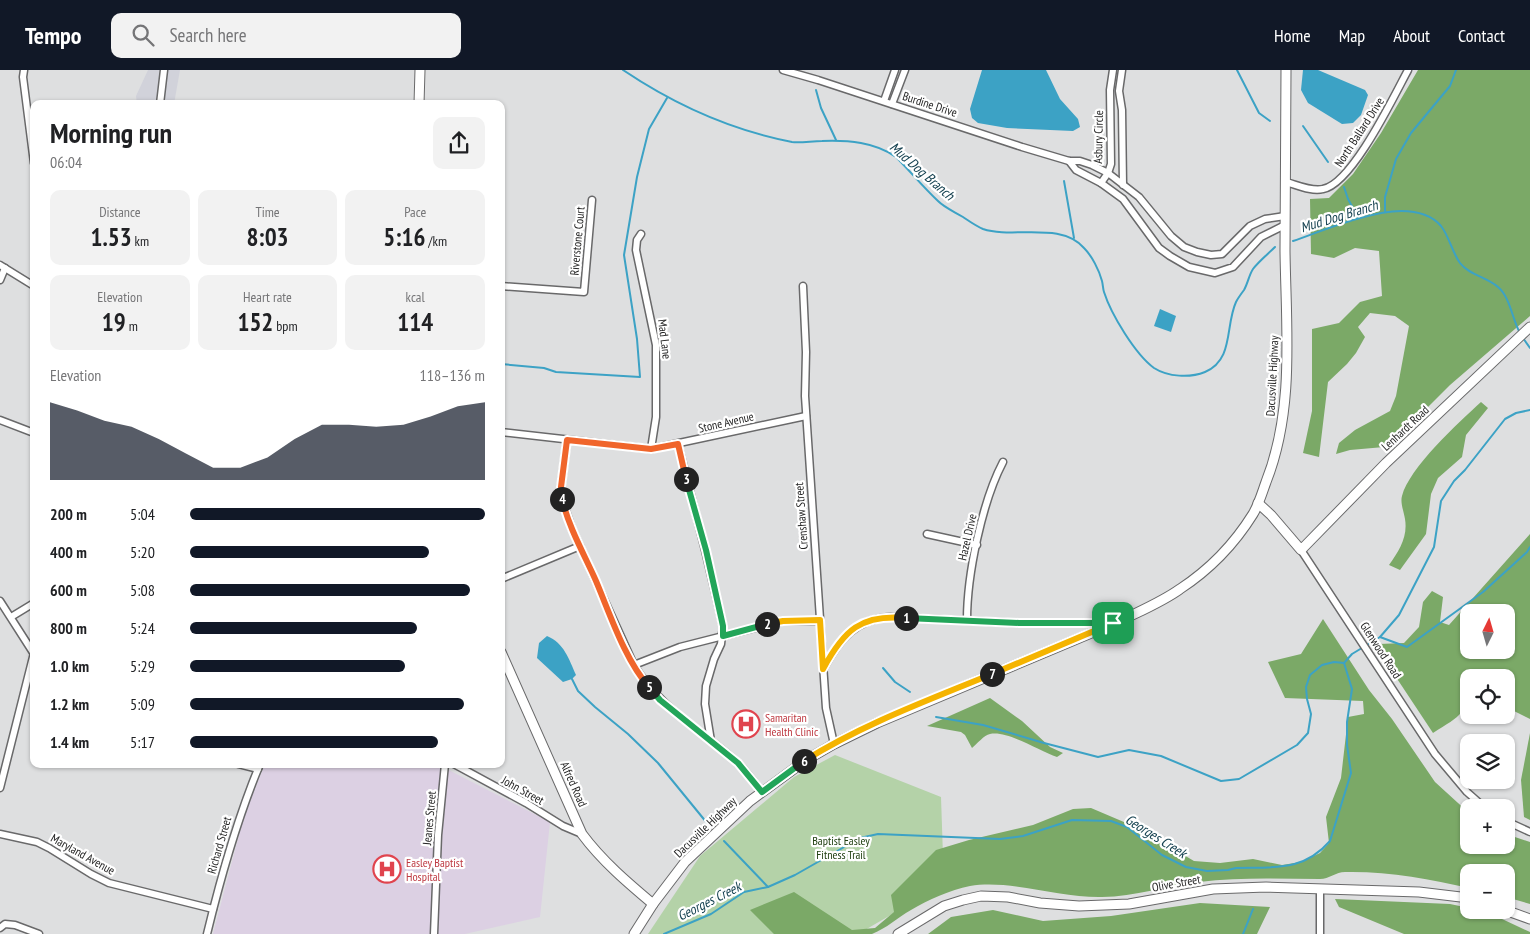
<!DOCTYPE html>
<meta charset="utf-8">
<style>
:root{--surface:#fff;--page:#f2f2f2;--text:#202124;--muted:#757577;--accent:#111827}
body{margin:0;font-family:"PT Sans Narrow",sans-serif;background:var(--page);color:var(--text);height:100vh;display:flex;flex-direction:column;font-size:19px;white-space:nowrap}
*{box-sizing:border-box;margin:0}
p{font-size:16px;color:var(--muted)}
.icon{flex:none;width:28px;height:28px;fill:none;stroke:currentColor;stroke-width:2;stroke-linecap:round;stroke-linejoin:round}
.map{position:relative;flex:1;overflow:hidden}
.side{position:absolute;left:30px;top:30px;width:475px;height:668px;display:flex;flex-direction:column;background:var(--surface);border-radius:10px;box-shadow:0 1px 4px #0004}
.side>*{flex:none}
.needle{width:32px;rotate:5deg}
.fabs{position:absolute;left:1460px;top:534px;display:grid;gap:10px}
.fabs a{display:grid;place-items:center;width:55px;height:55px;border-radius:10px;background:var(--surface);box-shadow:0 1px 4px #0004;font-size:25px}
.pin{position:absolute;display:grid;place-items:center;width:42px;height:42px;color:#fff;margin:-21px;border-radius:10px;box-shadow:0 2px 8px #0006}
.km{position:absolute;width:25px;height:25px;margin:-12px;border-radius:50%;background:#222;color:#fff;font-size:14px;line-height:25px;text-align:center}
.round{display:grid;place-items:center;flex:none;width:52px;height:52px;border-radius:10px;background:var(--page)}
.head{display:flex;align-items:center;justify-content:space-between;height:85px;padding:0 20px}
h1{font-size:28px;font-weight:700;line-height:38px}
.stats{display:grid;grid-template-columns:repeat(3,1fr);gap:8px;height:85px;padding:5px 20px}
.stats div{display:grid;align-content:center;border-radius:10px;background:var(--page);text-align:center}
.stats b{font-size:25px;font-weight:700}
.stats small{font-size:14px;font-weight:400}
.stats p{font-size:14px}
.chart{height:140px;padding:10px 20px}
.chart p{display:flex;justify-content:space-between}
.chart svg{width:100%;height:90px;margin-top:5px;fill:var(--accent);opacity:.7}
ul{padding:0 20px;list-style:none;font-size:16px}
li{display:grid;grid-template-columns:80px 60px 1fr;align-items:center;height:38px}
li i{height:12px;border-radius:6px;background:var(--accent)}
header{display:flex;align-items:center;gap:30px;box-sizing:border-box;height:70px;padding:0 25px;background:var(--accent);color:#fff}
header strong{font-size:24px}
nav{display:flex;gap:28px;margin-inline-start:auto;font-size:18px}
.search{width:350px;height:45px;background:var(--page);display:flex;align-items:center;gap:12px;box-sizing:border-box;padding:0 18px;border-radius:10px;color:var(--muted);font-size:19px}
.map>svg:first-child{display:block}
.built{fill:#d1d2da}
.medical{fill:#dcd0e3}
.green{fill:#b4d2a8}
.forest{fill:#7ba967;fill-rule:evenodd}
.water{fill:#3ca2c5}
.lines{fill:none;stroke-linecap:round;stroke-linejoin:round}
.stream{stroke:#3ca2c5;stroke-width:2}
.minor-casing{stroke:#69696a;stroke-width:9}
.tertiary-casing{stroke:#69696a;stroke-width:11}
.secondary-casing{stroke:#69696a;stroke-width:11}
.minor{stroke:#fff;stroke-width:6}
.tertiary{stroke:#fff;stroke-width:9}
.secondary{stroke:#fff;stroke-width:9}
.split-1-casing{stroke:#fff;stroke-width:10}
.split-2-casing{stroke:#fff;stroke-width:10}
.split-3-casing{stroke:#fff;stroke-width:10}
.split-4-casing{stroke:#fff;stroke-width:10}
.split-5-casing{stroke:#fff;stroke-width:10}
.split-6-casing{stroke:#fff;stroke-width:10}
.split-7-casing{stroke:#fff;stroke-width:10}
.split-8-casing{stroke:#fff;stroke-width:10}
.split-1{stroke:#22a559;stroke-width:6}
.split-2{stroke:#f5b400;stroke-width:6}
.split-3{stroke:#22a559;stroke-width:6}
.split-4{stroke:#f0652b;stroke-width:6}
.split-5{stroke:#f0652b;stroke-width:6}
.split-6{stroke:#22a559;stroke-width:6}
.split-7{stroke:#f5b400;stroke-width:6}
.split-8{stroke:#f5b400;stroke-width:6}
.labels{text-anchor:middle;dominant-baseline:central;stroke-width:4.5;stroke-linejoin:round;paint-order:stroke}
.street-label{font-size:12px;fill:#242424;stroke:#fff}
.health-label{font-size:12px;fill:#be3a42;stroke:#fff;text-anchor:start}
.park-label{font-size:12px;fill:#214012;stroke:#fff}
.water-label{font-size:14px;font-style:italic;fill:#164251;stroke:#fff}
</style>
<header>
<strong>Tempo</strong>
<div class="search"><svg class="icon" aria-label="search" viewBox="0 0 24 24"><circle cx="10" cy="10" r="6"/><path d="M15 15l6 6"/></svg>Search here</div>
<nav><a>Home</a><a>Map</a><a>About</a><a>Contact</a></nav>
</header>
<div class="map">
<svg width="1530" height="864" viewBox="0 0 1530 864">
<rect width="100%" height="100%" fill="#dedfe0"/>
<path class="built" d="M148,0h32l-6,34h-37l-1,-8z"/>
<path class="medical" d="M265,694h172l113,58 -10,95 -75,17h-252l31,-118z"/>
<path class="green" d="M835,685l106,42 2,59 -35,49 -50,29h-210l52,-78 94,-79z"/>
<g class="forest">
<path d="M1418,0h112v246l-80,69 -37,37 -29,25 -34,3 -14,4 3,-11 16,-13 35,-19 6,-15 13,-70 -14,-10 -25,-3 -12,14 7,10 -9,16 -9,11 -19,18 -9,75 -16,-4 9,-42v-82l27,-6 21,-21 22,-6 -3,-45 -24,-3 -21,10 -23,-4 -1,-55 19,-1 24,-24 28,-41z"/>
<path d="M1481,332l7,6 -22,27 -4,22 -24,21 -7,16 -5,40 -26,36 -11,-5c10,-14 19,-28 16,-46 -1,-7 -5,-16 -3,-23 7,-28 57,-74 79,-94z"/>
<path d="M1530,464v185l-24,-12v-29h-37c0,36 -8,37 -36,55l-51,-77 -3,-12 25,-1 15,-16 4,-25 9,-11 11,6 -3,25 9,3zM1506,542v38h-37v-38z"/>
<path d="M1323,549l46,71 23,29 43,63 34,31v32h37v-11l24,8v62l-24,-7v-25h-37v16c-39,-9 -83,-17 -124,-16 -9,0 -16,7 -25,7 -40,0 -81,-2 -121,3 -32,3 -64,15 -97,15 -41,1 -93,-18 -132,-11 -20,4 -42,14 -59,24 -14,8 -24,18 -39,24h-98l-24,-24 44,-18 58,38 23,-2 19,-16 -3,-17 45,-45 33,-10 64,-15 40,-16 18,-1 47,20 56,33 26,2 33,-4 29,6 19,-3 19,-9 9,-10 -3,-26 15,-39 7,-61 16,-3 -1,-13 -78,-3 -17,-36 33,-8z"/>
<path d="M990,628l32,23 28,26 13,6 -6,4c-17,-6 -50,-27 -67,-23 -6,1 -13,10 -18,14l-7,-13 -4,-3 -34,-6z"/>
<path d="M1530,663v87l-6,-3 -3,-37z"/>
<path d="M1335,829l115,5 19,4v2l16,1 45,21v2h-126l-65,-27z"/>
<path d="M1200,833l70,4 -13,27h-329l23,-17 42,-7 50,11 68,-5z"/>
</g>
<g class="water">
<path d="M982,0h64l14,29 18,20 2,8 -7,4 -66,-3 -29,-5 -6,-5 -2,-9z"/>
<path d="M1303,0h15l47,20 3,5 -7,20 -8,8 -11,1 -34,-21 -7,-13z"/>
<path d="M1160,239l16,7 -5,16 -17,-6z"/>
<path d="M547,566c17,7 22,23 29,39l-4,4 -9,3 -26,-24 2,-15z"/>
</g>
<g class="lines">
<g class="stream">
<path d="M623,0c52,35 107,60 169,72 9,1 20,-1 30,-1 26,-1 53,1 74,16 14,14 27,30 42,44 7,7 17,11 25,16 6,4 13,9 20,12 30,10 78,-8 101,19 8,8 15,22 18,33 1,4 1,8 2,11 7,22 31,62 50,76 14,9 36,10 51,4 29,-12 20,-46 31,-70 2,-4 5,-8 8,-12 4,-7 5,-15 9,-21 6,-8 15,-15 22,-22"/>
<path d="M1237,0l22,43 11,8"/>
<path d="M816,20l5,18 15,32"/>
<path d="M1303,56l25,36"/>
<path d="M1064,111l10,57"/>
<path d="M1344,117l4,12 10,18"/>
<path d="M1385,141v-14l11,-38 15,-26 39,-47 6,-16"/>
<path d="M1293,171c37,-12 116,-51 148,-15 8,10 11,26 19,37 9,12 27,14 38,24 12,10 14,31 21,44"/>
<path d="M1523,268l7,10"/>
<path d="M501,294l43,4 12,4 84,5 -3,-38 -13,-84 13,-78 12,-48 18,-31"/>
<path d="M1380,567l27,10 76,-55 44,-40 3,-5"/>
<path d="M1344,593l8,-9 28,-17 19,-22 35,-68 7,-46 13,-20 11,-11 40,-51 11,-6 14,-3"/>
<path d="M883,598l12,14 15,10"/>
<path d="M572,609l6,12 17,16 33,27 30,29 49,60"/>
<path d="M936,647l47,8 61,18 54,14 31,-7 32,6 60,25 18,-2 58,-34 11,-12 3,-19 -4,-15 -1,-12 4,-12 12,-10 12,-3 10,1"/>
<path d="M724,771l44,46"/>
<path d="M664,864l47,-20 33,-22 24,-5 27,-12 65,-37 18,-4 122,5 23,-3 49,-16 39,1 16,6 35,28 24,12 21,4 21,-1 8,-2c38,-1 67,4 94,-27l21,-68 -4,-28v-23l5,-33 -8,-26"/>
<path d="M1243,864l10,-25"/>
</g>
<g class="minor-casing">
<g id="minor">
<path d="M24,0l-1,7 11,86"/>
<path d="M783,0l35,10 204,67 47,14h11l12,4 16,8 31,24 32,39 13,11 13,5 14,3 11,-1 28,-28 15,-7 20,-3"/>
<path d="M1122,0l-3,21 3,19 1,75"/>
<path d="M884,31l11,-31"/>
<path d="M160,34l4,-34"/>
<path d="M892,34l13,-34"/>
<path d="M1069,91l7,9 25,13 22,16 36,49 11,8 19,11 26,6 18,-6 28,-30 24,-12"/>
<path d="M1286,112c11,3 26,10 37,7 29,-5 71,-93 85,-119"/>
<path d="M1101,113l7,-10 3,-9 -1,-74 3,-20"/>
<path d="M641,164l-4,6 -1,10 20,95v72l-5,32"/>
<path d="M0,195l34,21"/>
<path d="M0,210l5,-12"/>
<path d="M501,216l83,6 8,-92"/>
<path d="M803,216l3,66 -1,44 21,312 8,36"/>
<path d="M0,350l34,13"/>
<path d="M501,362l150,17 155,-33"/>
<path d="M567,370l-6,47 2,15 9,27 62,136c25,42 67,65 103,97 9,9 17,20 25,30"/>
<path d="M678,374l27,106 18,76 -2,18 -7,15 -8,27 -1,18 6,37"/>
<path d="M927,464l50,11"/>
<path d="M1301,480l134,204 32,38 18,16"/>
<path d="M501,509l79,-33"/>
<path d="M0,531l34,53"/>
<path d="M11,547l23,-14"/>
<path d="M967,550c0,-45 15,-118 36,-158"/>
<path d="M634,595l46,-18 90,-23 13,-3h37"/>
<path d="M824,598c16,-30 32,-49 67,-51l128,6h92"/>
<path d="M238,694l20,5"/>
<path d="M454,694l72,39 37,23 19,8"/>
<path d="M0,718l34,-135"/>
<path d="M1506,751l24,11"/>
<path d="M0,764l37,8 12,6 42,26 18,9 104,26"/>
<path d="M0,858l5,-4 10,1 24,9"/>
<path d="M207,864c14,-58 30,-115 53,-170"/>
<path d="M434,864l4,-99 7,-71"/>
<path d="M1320,864v-45"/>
</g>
</g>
<g class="tertiary-casing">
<g id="tertiary">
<path d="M419,34l1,-34"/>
<path d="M1258,433l13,12 30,35 85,-87 144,-136"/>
<path d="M501,582l81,182c20,27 46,49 71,70"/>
<path d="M1505,840l25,9"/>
<path d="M898,864l46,-28 19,-6 18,-4 27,1 32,6 39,3 50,-2 84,-15 53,-2 153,5 50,6"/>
</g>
</g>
<g class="secondary-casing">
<path id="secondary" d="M634,864l19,-30 32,-42 65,-61 56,-41 28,-16 43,-21 243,-102c20,-10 42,-19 60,-32 29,-19 55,-46 73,-75 6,-10 9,-21 13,-32 29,-73 20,-154 19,-231 0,-60 1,-121 1,-181"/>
</g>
<use href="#minor" class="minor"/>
<use href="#tertiary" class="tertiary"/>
<use href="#secondary" class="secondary"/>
</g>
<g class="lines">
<g class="split-1-casing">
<path id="split-1" d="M906,548l113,5h94"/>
</g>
<g class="split-2-casing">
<path id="split-2" d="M767,554l16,-3 37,-1 3,49c21,-39 38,-55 83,-51"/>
</g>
<g class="split-3-casing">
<path id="split-3" d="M686,409l20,71 17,76v10l44,-12"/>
</g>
<g class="split-4-casing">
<path id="split-4" d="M562,429l-1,-12 6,-47 84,9 27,-5 8,35"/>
</g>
<g class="split-5-casing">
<path id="split-5" d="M562,429c7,29 22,55 34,82 14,33 29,79 53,106"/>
</g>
<g class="split-6-casing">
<path id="split-6" d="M649,617l11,13 78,63 24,29 42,-31"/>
</g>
<g class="split-7-casing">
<path id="split-7" d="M804,691c59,-37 125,-61 188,-87"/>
</g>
<g class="split-8-casing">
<path id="split-8" d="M992,604l121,-51"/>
</g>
<use href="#split-1" class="split-1"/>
<use href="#split-2" class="split-2"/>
<use href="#split-3" class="split-3"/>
<use href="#split-4" class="split-4"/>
<use href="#split-5" class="split-5"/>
<use href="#split-6" class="split-6"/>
<use href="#split-7" class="split-7"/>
<use href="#split-8" class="split-8"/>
</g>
<defs>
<g id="hospital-ring" transform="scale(1.4375)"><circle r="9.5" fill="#fff" stroke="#e0444e" stroke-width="1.5"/><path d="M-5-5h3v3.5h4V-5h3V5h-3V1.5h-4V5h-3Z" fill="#e0444e"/></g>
</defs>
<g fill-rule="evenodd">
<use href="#hospital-ring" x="746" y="654"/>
<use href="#hospital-ring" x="387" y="799"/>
</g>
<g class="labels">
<g class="street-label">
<text transform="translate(930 34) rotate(18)">Burdine Drive</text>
<text transform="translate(1359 62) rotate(-57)">North Ballard Drive</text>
<text transform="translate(1098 67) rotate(-89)">Asbury Circle</text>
<text transform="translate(577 171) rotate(-85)">Riverstone Court</text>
<text transform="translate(665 269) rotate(83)">Mad Lane</text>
<text transform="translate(1272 306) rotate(-87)">Dacusville Highway</text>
<text transform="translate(726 352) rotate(-13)">Stone Avenue</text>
<text transform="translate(1405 358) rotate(-43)">Lenhardt Road</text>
<text transform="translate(801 446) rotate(-94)">Crenshaw Street</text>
<text transform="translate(967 467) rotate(-77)">Hazel Drive</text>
<text transform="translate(1381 580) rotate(57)">Glenwood Road</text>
<text transform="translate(574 714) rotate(66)">Alfred Road</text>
<text transform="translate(523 720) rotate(29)">John Street</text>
<text transform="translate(429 748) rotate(-85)">Jeanes Street</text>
<text transform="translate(705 757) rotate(-44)">Dacusville Highway</text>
<text transform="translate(219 775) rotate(-74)">Richard Street</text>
<text transform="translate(83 784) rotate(29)">Maryland Avenue</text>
<text transform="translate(1176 813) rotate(-10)">Olive Street</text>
</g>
<g class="health-label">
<text x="765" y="647">Samaritan<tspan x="765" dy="14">Health Clinic</tspan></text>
<text x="406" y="792">Easley Baptist<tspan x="406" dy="14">Hospital</tspan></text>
</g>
<g class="park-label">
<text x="841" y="770">Baptist Easley<tspan x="841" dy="14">Fitness Trail</tspan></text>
</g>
<g class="water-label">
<text transform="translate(922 101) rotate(41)">Mud Dog Branch</text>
<text transform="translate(1339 146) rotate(-17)">Mud Dog Branch</text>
<text transform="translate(1156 766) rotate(32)">Georges Creek</text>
<text transform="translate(709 831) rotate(-27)">Georges Creek</text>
</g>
</g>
</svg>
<div class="fabs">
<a><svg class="needle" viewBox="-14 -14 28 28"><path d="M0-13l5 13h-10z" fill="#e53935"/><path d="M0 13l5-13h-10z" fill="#757577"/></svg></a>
<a><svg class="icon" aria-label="locate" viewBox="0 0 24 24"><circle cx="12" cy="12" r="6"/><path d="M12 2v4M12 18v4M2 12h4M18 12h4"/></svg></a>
<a><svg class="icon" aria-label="layers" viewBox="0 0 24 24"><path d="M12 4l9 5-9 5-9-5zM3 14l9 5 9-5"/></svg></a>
<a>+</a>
<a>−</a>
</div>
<div class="pin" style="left:1113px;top:553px;background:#1e9e55"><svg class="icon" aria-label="arrive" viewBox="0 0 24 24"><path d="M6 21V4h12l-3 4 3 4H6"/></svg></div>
<b class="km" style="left:906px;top:548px">1</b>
<b class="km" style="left:767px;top:554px">2</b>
<b class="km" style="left:686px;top:409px">3</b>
<b class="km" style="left:562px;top:429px">4</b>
<b class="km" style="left:649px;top:617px">5</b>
<b class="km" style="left:804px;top:691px">6</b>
<b class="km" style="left:992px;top:604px">7</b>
<section class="side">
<div class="head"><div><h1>Morning run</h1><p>06:04</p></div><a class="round"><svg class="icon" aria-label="share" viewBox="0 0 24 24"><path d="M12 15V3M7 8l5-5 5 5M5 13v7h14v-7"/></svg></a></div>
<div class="stats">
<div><p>Distance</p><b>1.53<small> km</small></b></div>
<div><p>Time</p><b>8:03</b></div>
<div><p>Pace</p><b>5:16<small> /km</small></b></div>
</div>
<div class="stats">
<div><p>Elevation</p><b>19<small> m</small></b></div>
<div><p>Heart rate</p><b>152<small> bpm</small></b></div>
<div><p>kcal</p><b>114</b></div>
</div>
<div class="chart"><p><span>Elevation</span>118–136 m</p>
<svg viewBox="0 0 160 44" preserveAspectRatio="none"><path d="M0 44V6L10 10L20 15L30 18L40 24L50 31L60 38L70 38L80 33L90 24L100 17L110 17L120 18L130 17L140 13L150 8L160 6V44z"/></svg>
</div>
<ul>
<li><b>200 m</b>5:04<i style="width:100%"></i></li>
<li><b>400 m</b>5:20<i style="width:81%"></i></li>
<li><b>600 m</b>5:08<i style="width:95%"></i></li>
<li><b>800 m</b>5:24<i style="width:77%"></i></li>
<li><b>1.0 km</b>5:29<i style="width:73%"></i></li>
<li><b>1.2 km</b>5:09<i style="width:93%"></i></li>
<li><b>1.4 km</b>5:17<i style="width:84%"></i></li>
</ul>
</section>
</div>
